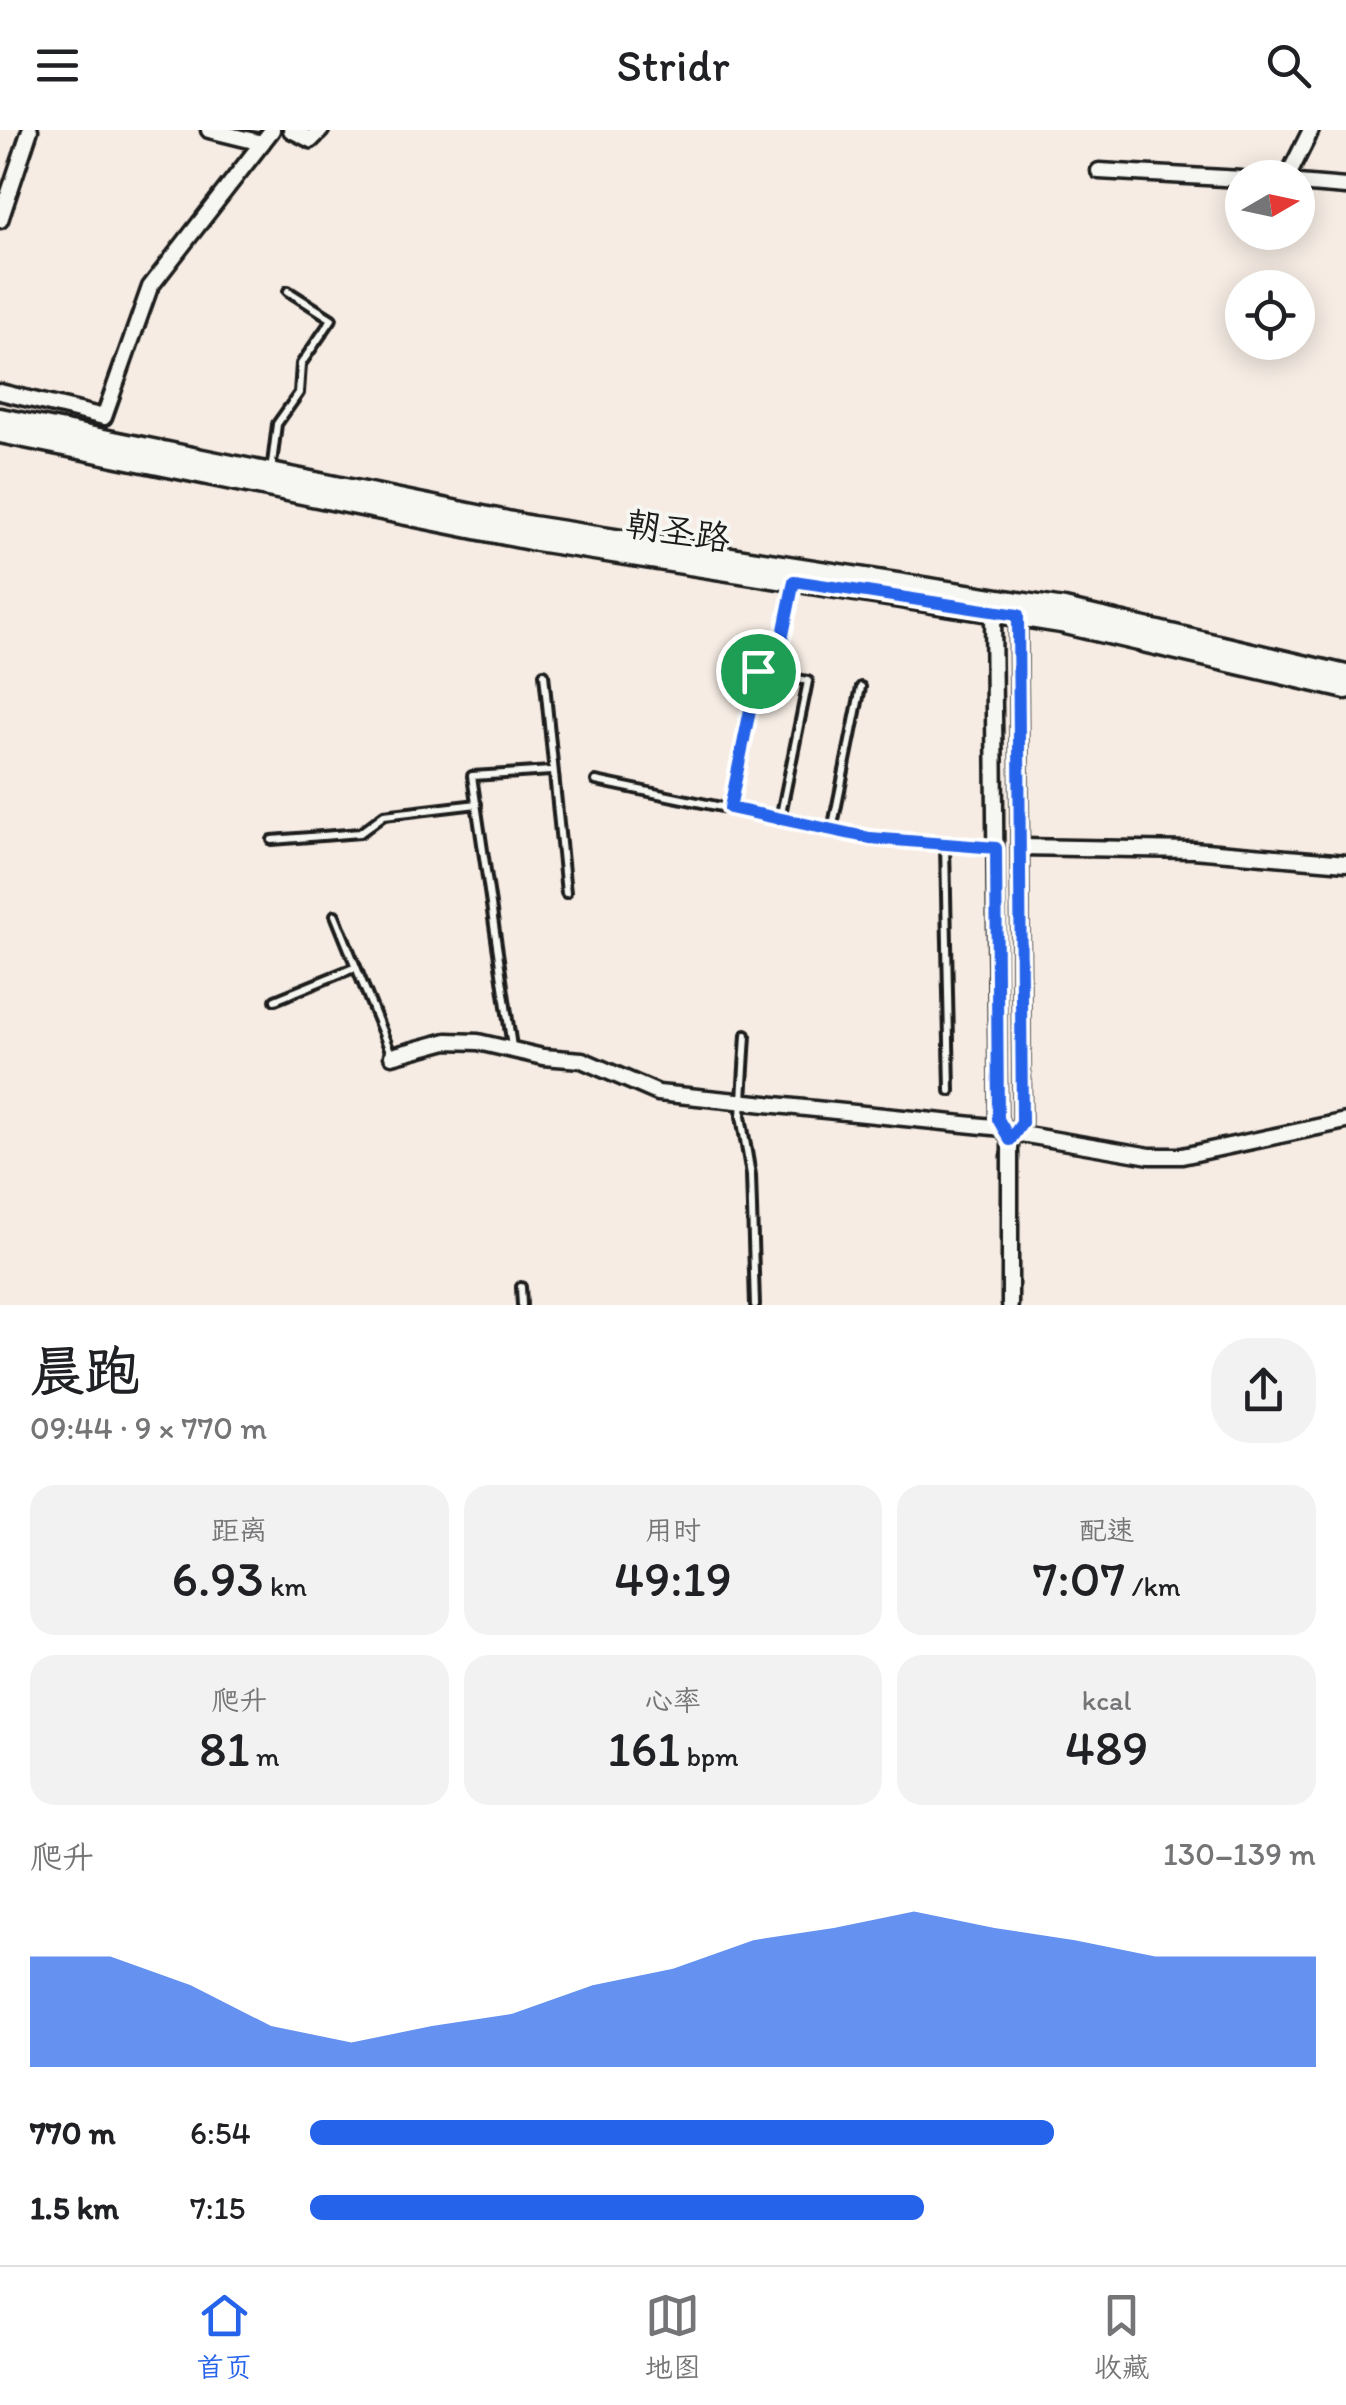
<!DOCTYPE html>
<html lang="zh">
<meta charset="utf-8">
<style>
:root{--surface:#fff;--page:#f2f2f2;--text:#202124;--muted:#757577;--line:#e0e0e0;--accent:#2563eb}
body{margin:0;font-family:Itim,"LXGW WenKai TC",sans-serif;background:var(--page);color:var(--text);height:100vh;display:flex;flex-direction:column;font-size:38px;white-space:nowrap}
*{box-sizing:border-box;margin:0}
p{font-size:32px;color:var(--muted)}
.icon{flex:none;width:55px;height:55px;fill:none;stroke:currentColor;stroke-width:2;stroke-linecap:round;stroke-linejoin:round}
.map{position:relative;height:1175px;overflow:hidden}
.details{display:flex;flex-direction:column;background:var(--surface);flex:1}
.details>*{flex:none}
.needle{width:65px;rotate:81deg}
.buttons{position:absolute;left:1225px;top:30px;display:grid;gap:20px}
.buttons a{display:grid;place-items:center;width:90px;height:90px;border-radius:50%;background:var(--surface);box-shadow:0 5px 25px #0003;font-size:50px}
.pin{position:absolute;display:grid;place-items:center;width:85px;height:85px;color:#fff;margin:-42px;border:5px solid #fff;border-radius:50%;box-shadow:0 2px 10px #0007}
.round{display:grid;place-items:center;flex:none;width:105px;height:105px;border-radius:40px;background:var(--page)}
.headline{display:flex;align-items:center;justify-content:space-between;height:170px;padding:0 30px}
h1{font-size:55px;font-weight:600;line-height:75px}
.metrics{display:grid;grid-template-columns:repeat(3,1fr);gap:15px;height:170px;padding:10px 30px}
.metrics div{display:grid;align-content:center;border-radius:25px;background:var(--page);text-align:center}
.metrics b{font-size:50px;font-weight:600}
.metrics small{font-size:28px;font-weight:400}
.metrics p{font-size:28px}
.chart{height:280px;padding:20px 30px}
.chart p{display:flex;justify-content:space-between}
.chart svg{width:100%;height:180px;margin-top:10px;fill:var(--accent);opacity:.7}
ul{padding:0 30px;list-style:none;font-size:32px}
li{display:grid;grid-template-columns:160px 120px 1fr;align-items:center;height:75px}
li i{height:25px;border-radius:12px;background:var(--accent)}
header{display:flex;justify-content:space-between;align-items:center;height:130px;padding:0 30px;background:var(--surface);font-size:45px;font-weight:600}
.tabs{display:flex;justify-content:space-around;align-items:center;height:140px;border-top:2px solid var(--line);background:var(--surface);font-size:28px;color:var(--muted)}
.tabs a{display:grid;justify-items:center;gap:5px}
.tabs .on{color:var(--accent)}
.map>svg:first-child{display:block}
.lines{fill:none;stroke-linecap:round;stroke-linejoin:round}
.lane-casing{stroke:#1c1c1c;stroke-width:14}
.street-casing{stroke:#1c1c1c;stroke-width:21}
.secondary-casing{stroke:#1c1c1c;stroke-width:25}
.lane{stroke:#f6f6f2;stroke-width:6}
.street{stroke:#f6f6f2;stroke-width:14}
.secondary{stroke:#f6f6f2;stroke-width:18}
.route-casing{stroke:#fff;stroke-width:20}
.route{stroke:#2563eb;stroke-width:12}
.labels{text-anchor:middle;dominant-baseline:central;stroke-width:8;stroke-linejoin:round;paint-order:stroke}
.street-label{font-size:35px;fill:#1c1c1c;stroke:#f6f6f2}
</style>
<header><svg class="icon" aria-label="menu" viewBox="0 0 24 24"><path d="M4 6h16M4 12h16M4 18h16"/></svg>Stridr<svg class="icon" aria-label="search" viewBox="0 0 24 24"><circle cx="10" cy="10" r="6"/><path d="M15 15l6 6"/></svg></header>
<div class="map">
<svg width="1346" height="1175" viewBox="0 0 1346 1175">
<rect width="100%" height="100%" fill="#f6ece4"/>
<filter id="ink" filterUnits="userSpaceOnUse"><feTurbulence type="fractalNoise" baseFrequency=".01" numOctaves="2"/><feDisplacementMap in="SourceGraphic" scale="20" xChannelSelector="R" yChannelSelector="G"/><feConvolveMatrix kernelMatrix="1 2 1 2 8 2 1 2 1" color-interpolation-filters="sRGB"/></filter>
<g filter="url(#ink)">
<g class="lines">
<g class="lane-casing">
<g id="lane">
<path d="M271,342l6,-48 22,-31 2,-29 31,-45 -44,-28"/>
<path d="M544,544l22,219"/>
<path d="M775,544l18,-91"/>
<path d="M596,651l275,57 123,10"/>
<path d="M730,679l28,-138 50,10 -28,138"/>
<path d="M832,700l29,-143"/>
<path d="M272,710l88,-7 24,-18 93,-11"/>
<path d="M945,715l5,246"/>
<path d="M335,785l57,141"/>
<path d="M275,870l81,-33"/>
<path d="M746,905l-5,81 10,59 4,130"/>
<path d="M512,917l-40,-271 79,-5"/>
<path d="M521,1157l1,18"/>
</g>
</g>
<g class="street-casing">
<g id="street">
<path d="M209,0l53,13"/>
<path d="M291,0l20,10 10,-10"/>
<path d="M1099,41l143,8"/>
<path d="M1287,48l24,-48"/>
<path d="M1298,53l48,4"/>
<path d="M0,90l30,-90"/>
<path d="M0,262l104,25 46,-130 122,-157"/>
<path d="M993,481l5,508 12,21v165"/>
<path d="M1020,717l173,3 153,13"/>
<path d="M392,926l55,-15 31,1 65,15 39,3 76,33 345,35"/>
<path d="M1015,1003l135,23h32l164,-35"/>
<path d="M1010,1010l12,-17 -4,-508"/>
</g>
</g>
<g class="secondary-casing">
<g id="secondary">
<path d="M0,288l532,108 532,83 282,66"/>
<path d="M0,303l530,107 531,83 285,66"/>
</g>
</g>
<use href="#lane" class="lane"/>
<use href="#street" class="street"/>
<use href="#secondary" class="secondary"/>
</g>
</g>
<g class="lines" filter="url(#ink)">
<g class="route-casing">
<path id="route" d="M794,451l224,34 4,508 -12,17 -12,-21 -2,-271 -126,-10 -140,-30 28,-137 17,3z"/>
</g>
<use href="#route" class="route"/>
</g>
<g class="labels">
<g class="street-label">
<text transform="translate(678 401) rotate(9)">朝圣路</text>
</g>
</g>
</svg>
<div class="buttons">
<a><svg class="needle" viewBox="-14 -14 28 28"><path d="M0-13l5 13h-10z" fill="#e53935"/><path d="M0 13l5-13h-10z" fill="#757577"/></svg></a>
<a><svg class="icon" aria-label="locate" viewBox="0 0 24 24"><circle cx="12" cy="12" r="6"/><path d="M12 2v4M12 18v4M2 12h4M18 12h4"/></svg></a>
</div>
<div class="pin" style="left:758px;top:541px;background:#1e9e55"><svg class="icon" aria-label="arrive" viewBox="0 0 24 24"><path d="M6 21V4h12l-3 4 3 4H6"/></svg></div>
</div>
<section class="details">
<div class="headline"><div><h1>晨跑</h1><p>09:44 · 9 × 770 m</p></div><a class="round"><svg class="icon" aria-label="share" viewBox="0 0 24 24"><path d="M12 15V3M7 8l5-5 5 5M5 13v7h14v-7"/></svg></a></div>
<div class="metrics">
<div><p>距离</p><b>6.93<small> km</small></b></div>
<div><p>用时</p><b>49:19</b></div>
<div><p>配速</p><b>7:07<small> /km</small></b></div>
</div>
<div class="metrics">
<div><p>爬升</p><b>81<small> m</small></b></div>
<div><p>心率</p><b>161<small> bpm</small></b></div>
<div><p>kcal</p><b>489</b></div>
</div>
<div class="chart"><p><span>爬升</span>130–139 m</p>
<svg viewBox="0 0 160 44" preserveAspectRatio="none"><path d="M0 44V17L10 17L20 24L30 34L40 38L50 34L60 31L70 24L80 20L90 13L100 10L110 6L120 10L130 13L140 17L150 17L160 17V44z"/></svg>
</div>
<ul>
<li><b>770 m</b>6:54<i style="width:74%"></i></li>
<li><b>1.5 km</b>7:15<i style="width:61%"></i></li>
</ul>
</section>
<nav class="tabs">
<a class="on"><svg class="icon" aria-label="home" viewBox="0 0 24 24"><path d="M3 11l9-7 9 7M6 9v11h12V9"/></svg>首页</a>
<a><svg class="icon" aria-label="map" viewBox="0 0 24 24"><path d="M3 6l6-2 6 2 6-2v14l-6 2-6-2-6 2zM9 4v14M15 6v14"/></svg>地图</a>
<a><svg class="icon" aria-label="saved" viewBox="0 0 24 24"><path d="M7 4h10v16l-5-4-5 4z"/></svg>收藏</a>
</nav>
